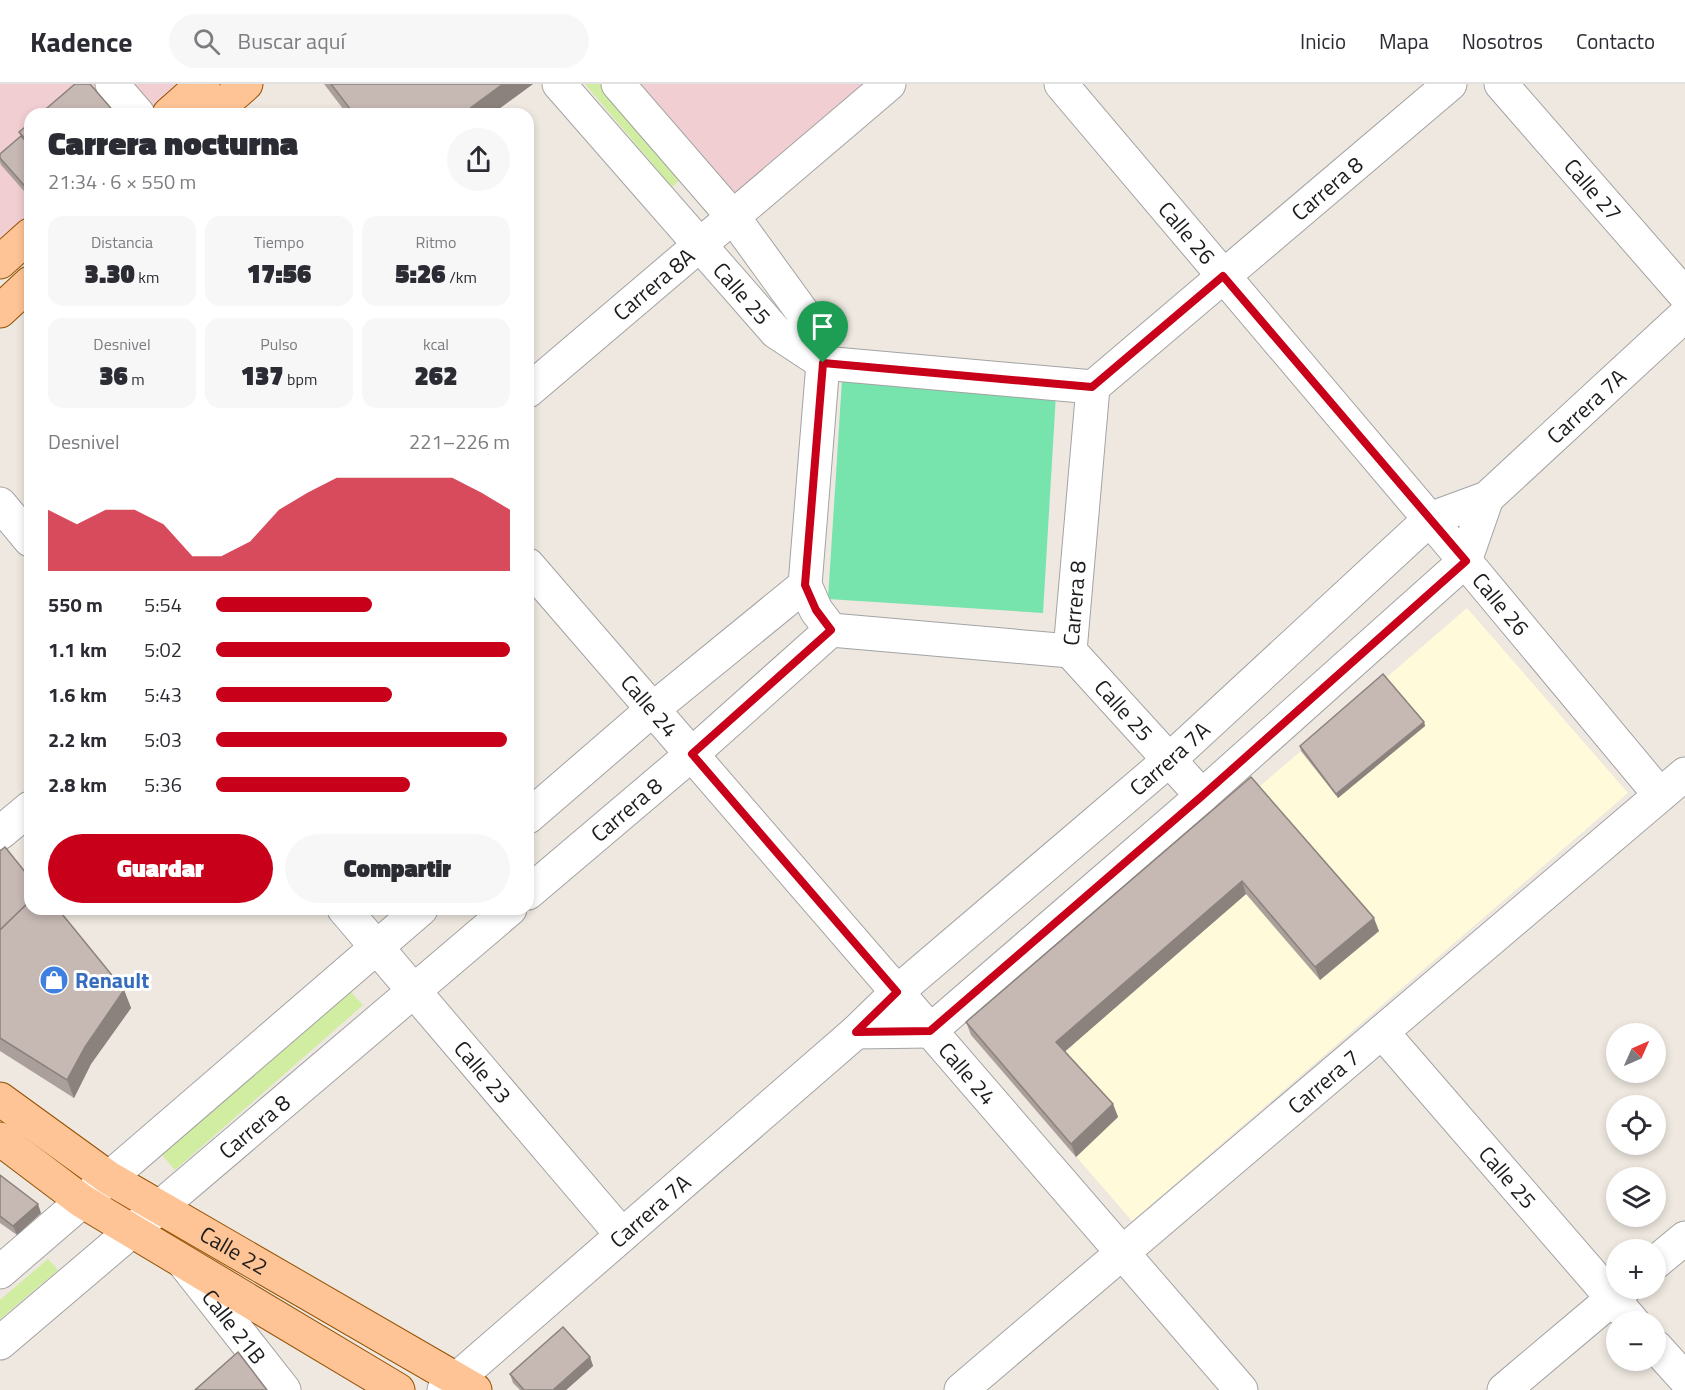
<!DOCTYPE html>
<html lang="es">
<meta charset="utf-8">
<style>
:root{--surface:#fff;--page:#f7f7f7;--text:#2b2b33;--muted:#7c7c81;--line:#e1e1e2;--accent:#c80019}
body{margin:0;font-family:"Titillium Web",sans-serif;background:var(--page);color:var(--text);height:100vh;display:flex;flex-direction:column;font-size:22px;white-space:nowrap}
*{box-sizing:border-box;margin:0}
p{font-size:20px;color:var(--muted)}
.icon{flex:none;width:33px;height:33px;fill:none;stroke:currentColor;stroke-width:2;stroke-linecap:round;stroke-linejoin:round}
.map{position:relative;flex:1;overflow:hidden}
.side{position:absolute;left:24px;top:24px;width:510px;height:807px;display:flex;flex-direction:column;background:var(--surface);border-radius:18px;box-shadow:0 3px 9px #0003}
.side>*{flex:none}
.needle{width:39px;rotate:45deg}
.tools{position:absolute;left:1606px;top:939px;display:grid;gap:12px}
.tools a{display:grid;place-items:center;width:60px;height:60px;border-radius:50%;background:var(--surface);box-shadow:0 3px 9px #0003;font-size:30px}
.pin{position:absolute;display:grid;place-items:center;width:51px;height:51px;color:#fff;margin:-62px -26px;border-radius:50% 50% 50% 0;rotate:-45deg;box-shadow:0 0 6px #0007}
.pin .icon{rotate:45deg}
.round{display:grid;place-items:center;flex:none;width:63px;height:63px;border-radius:32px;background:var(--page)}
.head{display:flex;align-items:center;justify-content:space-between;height:102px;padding:0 24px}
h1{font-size:33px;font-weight:800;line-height:45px}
.figures{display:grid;grid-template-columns:repeat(3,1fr);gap:9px;height:102px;padding:6px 24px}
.figures div{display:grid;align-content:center;border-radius:15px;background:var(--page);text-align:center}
.figures b{font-size:26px;font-weight:800}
.figures small{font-size:16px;font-weight:400}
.figures p{font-size:16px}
.chart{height:168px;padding:12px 24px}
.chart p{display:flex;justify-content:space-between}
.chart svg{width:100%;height:108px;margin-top:6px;fill:var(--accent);opacity:.7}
.cta{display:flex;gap:12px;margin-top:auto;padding:12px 24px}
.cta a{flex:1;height:69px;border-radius:36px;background:var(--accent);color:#fff;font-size:24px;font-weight:800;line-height:69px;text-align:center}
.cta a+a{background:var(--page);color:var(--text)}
ul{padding:0 24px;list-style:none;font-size:20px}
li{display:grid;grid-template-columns:96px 72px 1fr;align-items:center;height:45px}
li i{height:15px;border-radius:8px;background:var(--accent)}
header{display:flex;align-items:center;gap:36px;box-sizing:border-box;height:84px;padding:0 30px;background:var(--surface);border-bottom:2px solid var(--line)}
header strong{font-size:28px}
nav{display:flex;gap:33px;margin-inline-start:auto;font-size:21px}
.search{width:420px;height:54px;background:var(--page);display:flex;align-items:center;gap:15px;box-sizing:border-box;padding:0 21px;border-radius:33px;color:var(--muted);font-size:22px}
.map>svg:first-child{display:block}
.commercial{fill:#f1ced1}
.education{fill:#fffad9}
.grass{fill:#d0eda1}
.pitch{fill:#77e4ad}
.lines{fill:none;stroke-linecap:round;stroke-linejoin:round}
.minor-casing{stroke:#a3a3a3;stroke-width:35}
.major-casing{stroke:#945100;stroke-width:35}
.minor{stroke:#fff;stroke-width:33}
.major{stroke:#ffc495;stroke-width:33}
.wall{fill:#aa9f9b}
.shaded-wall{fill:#8b827e}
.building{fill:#c6b9b4;stroke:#8b827e;stroke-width:1.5}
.route-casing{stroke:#fff;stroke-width:12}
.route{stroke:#c80019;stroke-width:8}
.labels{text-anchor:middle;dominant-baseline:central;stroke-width:6;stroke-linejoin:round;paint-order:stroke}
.street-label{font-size:22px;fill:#1c1c1c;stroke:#fff}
.shop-label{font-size:22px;font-weight:bold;fill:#366cbe;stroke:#fff;text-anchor:start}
</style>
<header>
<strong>Kadence</strong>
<div class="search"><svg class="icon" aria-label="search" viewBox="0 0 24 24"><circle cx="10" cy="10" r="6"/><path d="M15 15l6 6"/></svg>Buscar aquí</div>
<nav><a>Inicio</a><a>Mapa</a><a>Nosotros</a><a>Contacto</a></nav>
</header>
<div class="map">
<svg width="1685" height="1306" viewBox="0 0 1685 1306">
<rect width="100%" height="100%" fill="#eee8e0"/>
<g class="commercial">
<path d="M0,0h203l-34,30h-139v115l-30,24z"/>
<path d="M618,0h271l-155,134z"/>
</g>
<path class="education" d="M1467,524l161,185 -496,428 -161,-186z"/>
<g class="grass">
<path d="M585,0h15l81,95 -9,8z"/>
<path d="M350,907l13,14 -188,165 -13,-15z"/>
<path d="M48,1175l10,11 -58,49v-19z"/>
</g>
<path class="pitch" d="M842,296l214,14 -13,219 -215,-14z"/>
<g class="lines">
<g class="minor-casing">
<g id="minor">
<path d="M112,0l26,30"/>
<path id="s1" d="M559,0l217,248 47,31 270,24"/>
<path d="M618,0l116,134 69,95 20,50 -18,222 11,25 15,20 239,21"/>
<path id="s2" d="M1061,0l404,477 195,234"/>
<path id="s3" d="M1501,0l184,211"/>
<path id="s4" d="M528,307l361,-307"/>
<path d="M0,420l30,36"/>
<path id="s5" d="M528,481l713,825"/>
<path id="s6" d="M1070,567l23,-264 357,-303"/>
<path id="s7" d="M1070,567l132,145"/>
<path d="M528,733l125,-108 152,-124"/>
<path d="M0,749l30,-25"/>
<path id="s8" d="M528,809l164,-139 139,-124"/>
<path id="s9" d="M344,825l278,326"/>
<path d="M856,948l74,-1 272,-235 263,-235 22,-63"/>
<path id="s10" d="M1382,948l251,290"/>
<path d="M1656,1178l29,-24"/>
<path id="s11" d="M184,1179l100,127"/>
<path d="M0,1188l421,-363"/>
<path id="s12" d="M0,1259l510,-434"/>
<path d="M1656,1263l29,32"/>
<path id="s13" d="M444,1306l412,-358 41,-40 271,-231 262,-242 57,-21 198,-183"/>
<path id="s14" d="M961,1306l724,-616"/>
<path d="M1504,1306l121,-102"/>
</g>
</g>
<g class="major-casing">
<g id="major">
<path d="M169,30l34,-30"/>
<path d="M212,30l34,-30"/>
<path d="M0,178l30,-27"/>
<path d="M0,227l30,-28"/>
<path id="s15" d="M0,1015l109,79 366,212"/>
<path d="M0,1055l82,62 316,189"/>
</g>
</g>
<use href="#minor" class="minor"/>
<use href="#major" class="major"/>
</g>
<g class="wall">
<path d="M324,0h209l-41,30h-145z"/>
<path d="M30,39v75l-29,-33 -1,-3v-8l21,-18 -2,-4z"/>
<path d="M1424,638l1,4 -87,72 -37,-47 -1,-5z"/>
<path d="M1251,693l128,154 -59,49 -74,-86 -181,157 48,53 5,13 -42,40 -105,-122 -5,-13z"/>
<path d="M0,767l124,139 7,18 -40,56 -17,34 -74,-47z"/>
<path d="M0,1091l41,38 -24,22 -17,-12z"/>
<path d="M590,1273l3,9 -27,24h-46l-7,-7 -3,-9z"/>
</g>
<g class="shaded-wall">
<path d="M503,0h30l-41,30h-30z"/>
<path d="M1424,638l1,4 -87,72 -2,-4z"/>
<path d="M1242,797l4,13 -185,161 -5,-13z"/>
<path d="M1374,834l5,13 -59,49 -5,-13z"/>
<path d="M124,906l7,18 -40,56 -17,34 -7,-18 18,-33z"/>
<path d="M1113,1020l5,13 -42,40 -5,-13z"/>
<path d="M38,1120l3,9 -24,22 -4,-9z"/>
<path d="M590,1273l3,9 -27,24h-13z"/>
</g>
<g class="building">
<path d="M75,0h15l26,30h-76z"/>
<path d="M331,0h172l-41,30h-108z"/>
<path d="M30,39v21l-11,-12z"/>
<path d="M21,52l9,10v46l-30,-34v-4z"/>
<path d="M1383,590l41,48 -88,72 -36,-48z"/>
<path d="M1251,693l123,141 -59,49 -73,-86 -186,161 57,62 -42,40 -105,-122z"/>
<path d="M5,763l25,31v23l-30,29v-79z"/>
<path d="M30,817v8h28l66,81 -39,57 -18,33 -67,-42v-108z"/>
<path d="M0,1091l38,29 -25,22 -13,-10z"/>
<path d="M563,1243l27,30 -37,33h-29l-14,-16z"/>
<path d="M238,1268l29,38h-72z"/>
</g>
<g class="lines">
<g class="route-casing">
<path id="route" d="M1223,192l243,285 -264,235 -272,235 -74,1 41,-40 -205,-238 139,-124 -15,-20 -11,-25 18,-222 269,24z"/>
</g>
<use href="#route" class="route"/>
</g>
<defs>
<g id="shop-disc" transform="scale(1.5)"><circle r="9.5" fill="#3f7fe0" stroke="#fff"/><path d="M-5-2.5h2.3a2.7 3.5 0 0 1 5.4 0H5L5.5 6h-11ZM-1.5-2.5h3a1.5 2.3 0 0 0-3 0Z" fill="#fff"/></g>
</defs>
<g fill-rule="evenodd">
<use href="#shop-disc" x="54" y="896"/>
</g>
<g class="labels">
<g class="street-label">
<text stroke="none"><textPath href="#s6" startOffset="572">Carrera 8</textPath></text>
<text stroke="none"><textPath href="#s3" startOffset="140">Calle 27</textPath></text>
<text stroke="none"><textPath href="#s2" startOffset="195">Calle 26</textPath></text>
<text stroke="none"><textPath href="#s4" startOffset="165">Carrera 8A</textPath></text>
<text stroke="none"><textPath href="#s1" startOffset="278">Calle 25</textPath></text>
<text stroke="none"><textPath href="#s13" startOffset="1512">Carrera 7A</textPath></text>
<text stroke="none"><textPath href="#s6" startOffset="48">Carrera 8</textPath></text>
<text stroke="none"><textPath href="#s2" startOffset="681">Calle 26</textPath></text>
<text stroke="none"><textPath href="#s5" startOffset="186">Calle 24</textPath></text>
<text stroke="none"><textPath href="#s7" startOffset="80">Calle 25</textPath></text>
<text stroke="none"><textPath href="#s13" startOffset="962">Carrera 7A</textPath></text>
<text stroke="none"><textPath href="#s8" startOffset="129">Carrera 8</textPath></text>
<text stroke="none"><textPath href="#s9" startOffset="214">Calle 23</textPath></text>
<text stroke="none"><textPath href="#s5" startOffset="672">Calle 24</textPath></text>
<text stroke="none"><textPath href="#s14" startOffset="476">Carrera 7</textPath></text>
<text stroke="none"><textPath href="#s12" startOffset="334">Carrera 8</textPath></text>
<text stroke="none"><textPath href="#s10" startOffset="192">Calle 25</textPath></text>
<text stroke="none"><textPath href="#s13" startOffset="273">Carrera 7A</textPath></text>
<text stroke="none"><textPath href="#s15" startOffset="279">Calle 22</textPath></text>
<text stroke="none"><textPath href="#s11" startOffset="81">Calle 21B</textPath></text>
</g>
<g class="shop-label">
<text x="75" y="896">Renault</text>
</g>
</g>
</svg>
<div class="tools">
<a><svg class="needle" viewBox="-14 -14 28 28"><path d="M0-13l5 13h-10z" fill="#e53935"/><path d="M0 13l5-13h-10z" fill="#7c7c81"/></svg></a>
<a><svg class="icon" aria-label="locate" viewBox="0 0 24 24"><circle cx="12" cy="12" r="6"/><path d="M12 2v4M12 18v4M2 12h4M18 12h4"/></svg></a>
<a><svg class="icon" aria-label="layers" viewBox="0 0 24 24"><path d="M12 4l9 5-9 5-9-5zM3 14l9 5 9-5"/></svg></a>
<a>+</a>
<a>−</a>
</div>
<div class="pin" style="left:823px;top:279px;background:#1e9e55"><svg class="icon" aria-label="arrive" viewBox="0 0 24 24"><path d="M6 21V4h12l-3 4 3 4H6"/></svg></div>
<section class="side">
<div class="head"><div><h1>Carrera nocturna</h1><p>21:34 · 6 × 550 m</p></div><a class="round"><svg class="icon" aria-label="share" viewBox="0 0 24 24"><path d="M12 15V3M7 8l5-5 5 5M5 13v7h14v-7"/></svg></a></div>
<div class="figures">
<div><p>Distancia</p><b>3.30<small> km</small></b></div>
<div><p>Tiempo</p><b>17:56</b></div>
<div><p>Ritmo</p><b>5:26<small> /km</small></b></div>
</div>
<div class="figures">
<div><p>Desnivel</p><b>36<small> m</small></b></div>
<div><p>Pulso</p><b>137<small> bpm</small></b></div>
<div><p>kcal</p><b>262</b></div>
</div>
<div class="chart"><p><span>Desnivel</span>221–226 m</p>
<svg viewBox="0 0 160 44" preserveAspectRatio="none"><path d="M0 44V19L10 25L20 19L30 19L40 25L50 38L60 38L70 32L80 19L90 12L100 6L110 6L120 6L130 6L140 6L150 12L160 19V44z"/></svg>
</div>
<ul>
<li><b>550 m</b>5:54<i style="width:53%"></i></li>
<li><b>1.1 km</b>5:02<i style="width:100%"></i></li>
<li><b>1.6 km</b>5:43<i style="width:60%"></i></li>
<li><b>2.2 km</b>5:03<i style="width:99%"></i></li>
<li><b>2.8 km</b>5:36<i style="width:66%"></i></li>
</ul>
<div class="cta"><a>Guardar</a><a>Compartir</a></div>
</section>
</div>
